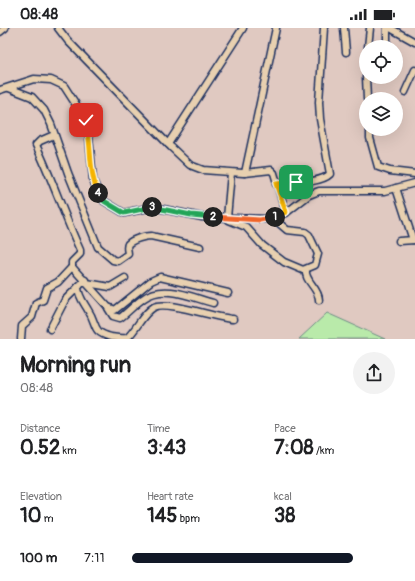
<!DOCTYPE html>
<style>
:root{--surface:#fff;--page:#f2f2f2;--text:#202124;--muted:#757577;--accent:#111827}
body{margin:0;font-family:Pangolin,sans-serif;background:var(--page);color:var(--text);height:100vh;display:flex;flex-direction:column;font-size:15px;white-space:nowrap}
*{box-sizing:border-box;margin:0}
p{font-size:13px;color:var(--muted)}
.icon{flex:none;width:22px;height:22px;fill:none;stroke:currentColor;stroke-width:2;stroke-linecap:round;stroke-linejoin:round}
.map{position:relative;height:311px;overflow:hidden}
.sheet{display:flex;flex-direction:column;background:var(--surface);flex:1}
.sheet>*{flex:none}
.fabs{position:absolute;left:359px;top:12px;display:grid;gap:8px}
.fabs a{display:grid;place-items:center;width:44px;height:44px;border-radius:50%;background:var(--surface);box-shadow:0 4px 16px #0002;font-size:20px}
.pin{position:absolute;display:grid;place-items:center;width:34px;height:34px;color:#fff;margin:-17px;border-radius:8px;box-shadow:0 2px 6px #0006}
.km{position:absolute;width:20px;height:20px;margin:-10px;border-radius:50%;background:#222;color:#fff;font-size:11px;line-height:20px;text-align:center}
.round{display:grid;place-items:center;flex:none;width:42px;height:42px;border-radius:21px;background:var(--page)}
.headline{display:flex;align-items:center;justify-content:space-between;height:68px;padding:0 20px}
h1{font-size:22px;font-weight:700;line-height:30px}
.metrics{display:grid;grid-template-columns:repeat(3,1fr);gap:6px;height:68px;padding:4px 20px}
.metrics div{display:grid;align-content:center}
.metrics b{font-size:20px;font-weight:700}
.metrics small{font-size:11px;font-weight:400}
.metrics p{font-size:11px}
ul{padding:0 20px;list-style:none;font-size:13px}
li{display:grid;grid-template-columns:64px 48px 1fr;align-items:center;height:30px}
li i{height:10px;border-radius:5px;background:var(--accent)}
.status{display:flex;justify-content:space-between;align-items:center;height:28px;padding:0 20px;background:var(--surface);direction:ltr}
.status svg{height:11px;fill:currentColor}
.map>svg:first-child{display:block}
.green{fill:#b9eaaa;stroke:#6a8c84}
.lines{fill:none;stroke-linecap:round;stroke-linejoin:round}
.minor-casing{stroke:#1b2f5e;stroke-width:9}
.minor{stroke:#e8d0b0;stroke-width:6}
.split-1-casing{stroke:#fff;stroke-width:8}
.split-2-casing{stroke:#fff;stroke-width:8}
.split-3-casing{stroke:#fff;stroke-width:8}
.split-4-casing{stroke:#fff;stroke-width:8}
.split-5-casing{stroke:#fff;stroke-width:8}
.split-1{stroke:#f5b400;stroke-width:5}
.split-2{stroke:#f0652b;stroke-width:5}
.split-3{stroke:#22a559;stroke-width:5}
.split-4{stroke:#22a559;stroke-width:5}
.split-5{stroke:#f5b400;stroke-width:5}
</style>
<div class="status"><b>08:48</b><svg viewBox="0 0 49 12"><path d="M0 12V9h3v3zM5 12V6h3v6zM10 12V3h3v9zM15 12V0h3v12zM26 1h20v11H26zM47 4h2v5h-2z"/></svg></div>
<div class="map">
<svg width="415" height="311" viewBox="0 0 415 311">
<rect width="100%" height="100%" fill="#e0c9c1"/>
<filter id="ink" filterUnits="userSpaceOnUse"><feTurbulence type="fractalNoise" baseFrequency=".025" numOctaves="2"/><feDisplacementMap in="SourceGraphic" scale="8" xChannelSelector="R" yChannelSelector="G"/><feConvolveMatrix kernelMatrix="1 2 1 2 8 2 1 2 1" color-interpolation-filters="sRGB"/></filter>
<g filter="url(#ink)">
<path class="green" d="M327,285l58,26h-86z"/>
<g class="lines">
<g class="minor-casing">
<g id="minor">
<path d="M58,0l10,13 103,106 19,18 13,5 40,3h2l31,-145"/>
<path d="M344,0l2,24"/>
<path d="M387,0v19"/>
<path d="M390,0l25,14"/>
<path d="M0,4l5,-4"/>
<path d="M368,19l2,-19"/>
<path d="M366,49l1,22"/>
<path d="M9,60l23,9 12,13 7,14 17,49 30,74 15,13 5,1 10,-7c0,-3 -2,-7 0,-10 5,-5 17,-8 23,-8l49,11"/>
<path d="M0,62l34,-11 17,1 13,6 22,34 3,16 4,44 5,12 6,9 20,12 29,-6 49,10 66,2 18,-6 23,-18 10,-4h66l30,-8"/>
<path d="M405,64l10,-22"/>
<path d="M370,101v9l8,29 12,4 25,3"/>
<path d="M54,107l-14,6 -4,4c16,34 28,70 44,105v4l-8,8v5l36,40 7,3 36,-29 9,-4 68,16"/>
<path d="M168,116l75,-116"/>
<path d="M231,145l-4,45 2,2 17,7 16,18 22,17 19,8 12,-5 3,-11 -9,-19 -4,-3 -18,-2 -14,-12"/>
<path d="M245,145l26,-3 3,3 12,40"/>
<path d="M276,156c14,-2 44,0 54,-10l-10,-55 -1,-17 5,-74"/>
<path d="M396,160l17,52"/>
<path d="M399,213l16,-1"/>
<path d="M306,242c-2,11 13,18 13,30"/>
<path d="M85,252l-7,7c0,9 6,16 10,23 10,15 3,22 23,27 6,1 11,2 16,1 10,-9 15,-24 27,-31 13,-7 61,11 79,12"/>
<path d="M87,255l23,4 15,-9"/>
<path d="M108,280l5,8 7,2c8,-6 15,-14 24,-20 20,-14 47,-1 69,5"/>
<path d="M50,301l15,-29 14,-14"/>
<path d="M21,311l1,-13 10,-9 4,-14 7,-3 4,-12 11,-6 14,-15"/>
</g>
</g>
<use href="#minor" class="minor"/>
</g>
</g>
<g class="lines" filter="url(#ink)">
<g class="split-1-casing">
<path id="split-1" d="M275,189l11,-5 -10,-28 20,-2"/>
</g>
<g class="split-2-casing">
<path id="split-2" d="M213,189l47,3 15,-3"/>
</g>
<g class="split-3-casing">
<path id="split-3" d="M152,179l39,8 22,2"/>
</g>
<g class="split-4-casing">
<path id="split-4" d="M98,165l6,8 20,12 28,-6"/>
</g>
<g class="split-5-casing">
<path id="split-5" d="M86,92c6,24 2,50 12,73"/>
</g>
<use href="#split-1" class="split-1"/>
<use href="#split-2" class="split-2"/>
<use href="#split-3" class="split-3"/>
<use href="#split-4" class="split-4"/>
<use href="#split-5" class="split-5"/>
</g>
</svg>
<div class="fabs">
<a><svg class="icon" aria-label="locate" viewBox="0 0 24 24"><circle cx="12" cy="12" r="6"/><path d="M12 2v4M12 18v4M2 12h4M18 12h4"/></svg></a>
<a><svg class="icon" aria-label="layers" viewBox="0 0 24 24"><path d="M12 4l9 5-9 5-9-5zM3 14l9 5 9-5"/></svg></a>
</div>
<div class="pin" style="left:296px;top:154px;background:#1e9e55"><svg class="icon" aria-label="arrive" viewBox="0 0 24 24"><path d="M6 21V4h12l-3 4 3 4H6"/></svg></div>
<div class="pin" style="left:86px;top:92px;background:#d93025"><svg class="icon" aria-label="check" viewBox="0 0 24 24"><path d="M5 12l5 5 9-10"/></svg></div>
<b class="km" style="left:275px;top:189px">1</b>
<b class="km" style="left:213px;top:189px">2</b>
<b class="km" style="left:152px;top:179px">3</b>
<b class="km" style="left:98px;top:165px">4</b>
</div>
<section class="sheet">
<div class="headline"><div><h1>Morning run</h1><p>08:48</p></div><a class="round"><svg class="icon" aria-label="share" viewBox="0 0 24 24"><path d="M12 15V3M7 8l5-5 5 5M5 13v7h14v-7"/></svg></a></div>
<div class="metrics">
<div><p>Distance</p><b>0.52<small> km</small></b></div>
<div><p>Time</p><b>3:43</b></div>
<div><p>Pace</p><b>7:08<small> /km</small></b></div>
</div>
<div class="metrics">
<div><p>Elevation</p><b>10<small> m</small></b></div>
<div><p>Heart rate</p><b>145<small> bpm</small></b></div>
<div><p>kcal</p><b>38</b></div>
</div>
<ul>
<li><b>100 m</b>7:11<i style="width:84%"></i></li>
</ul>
</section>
